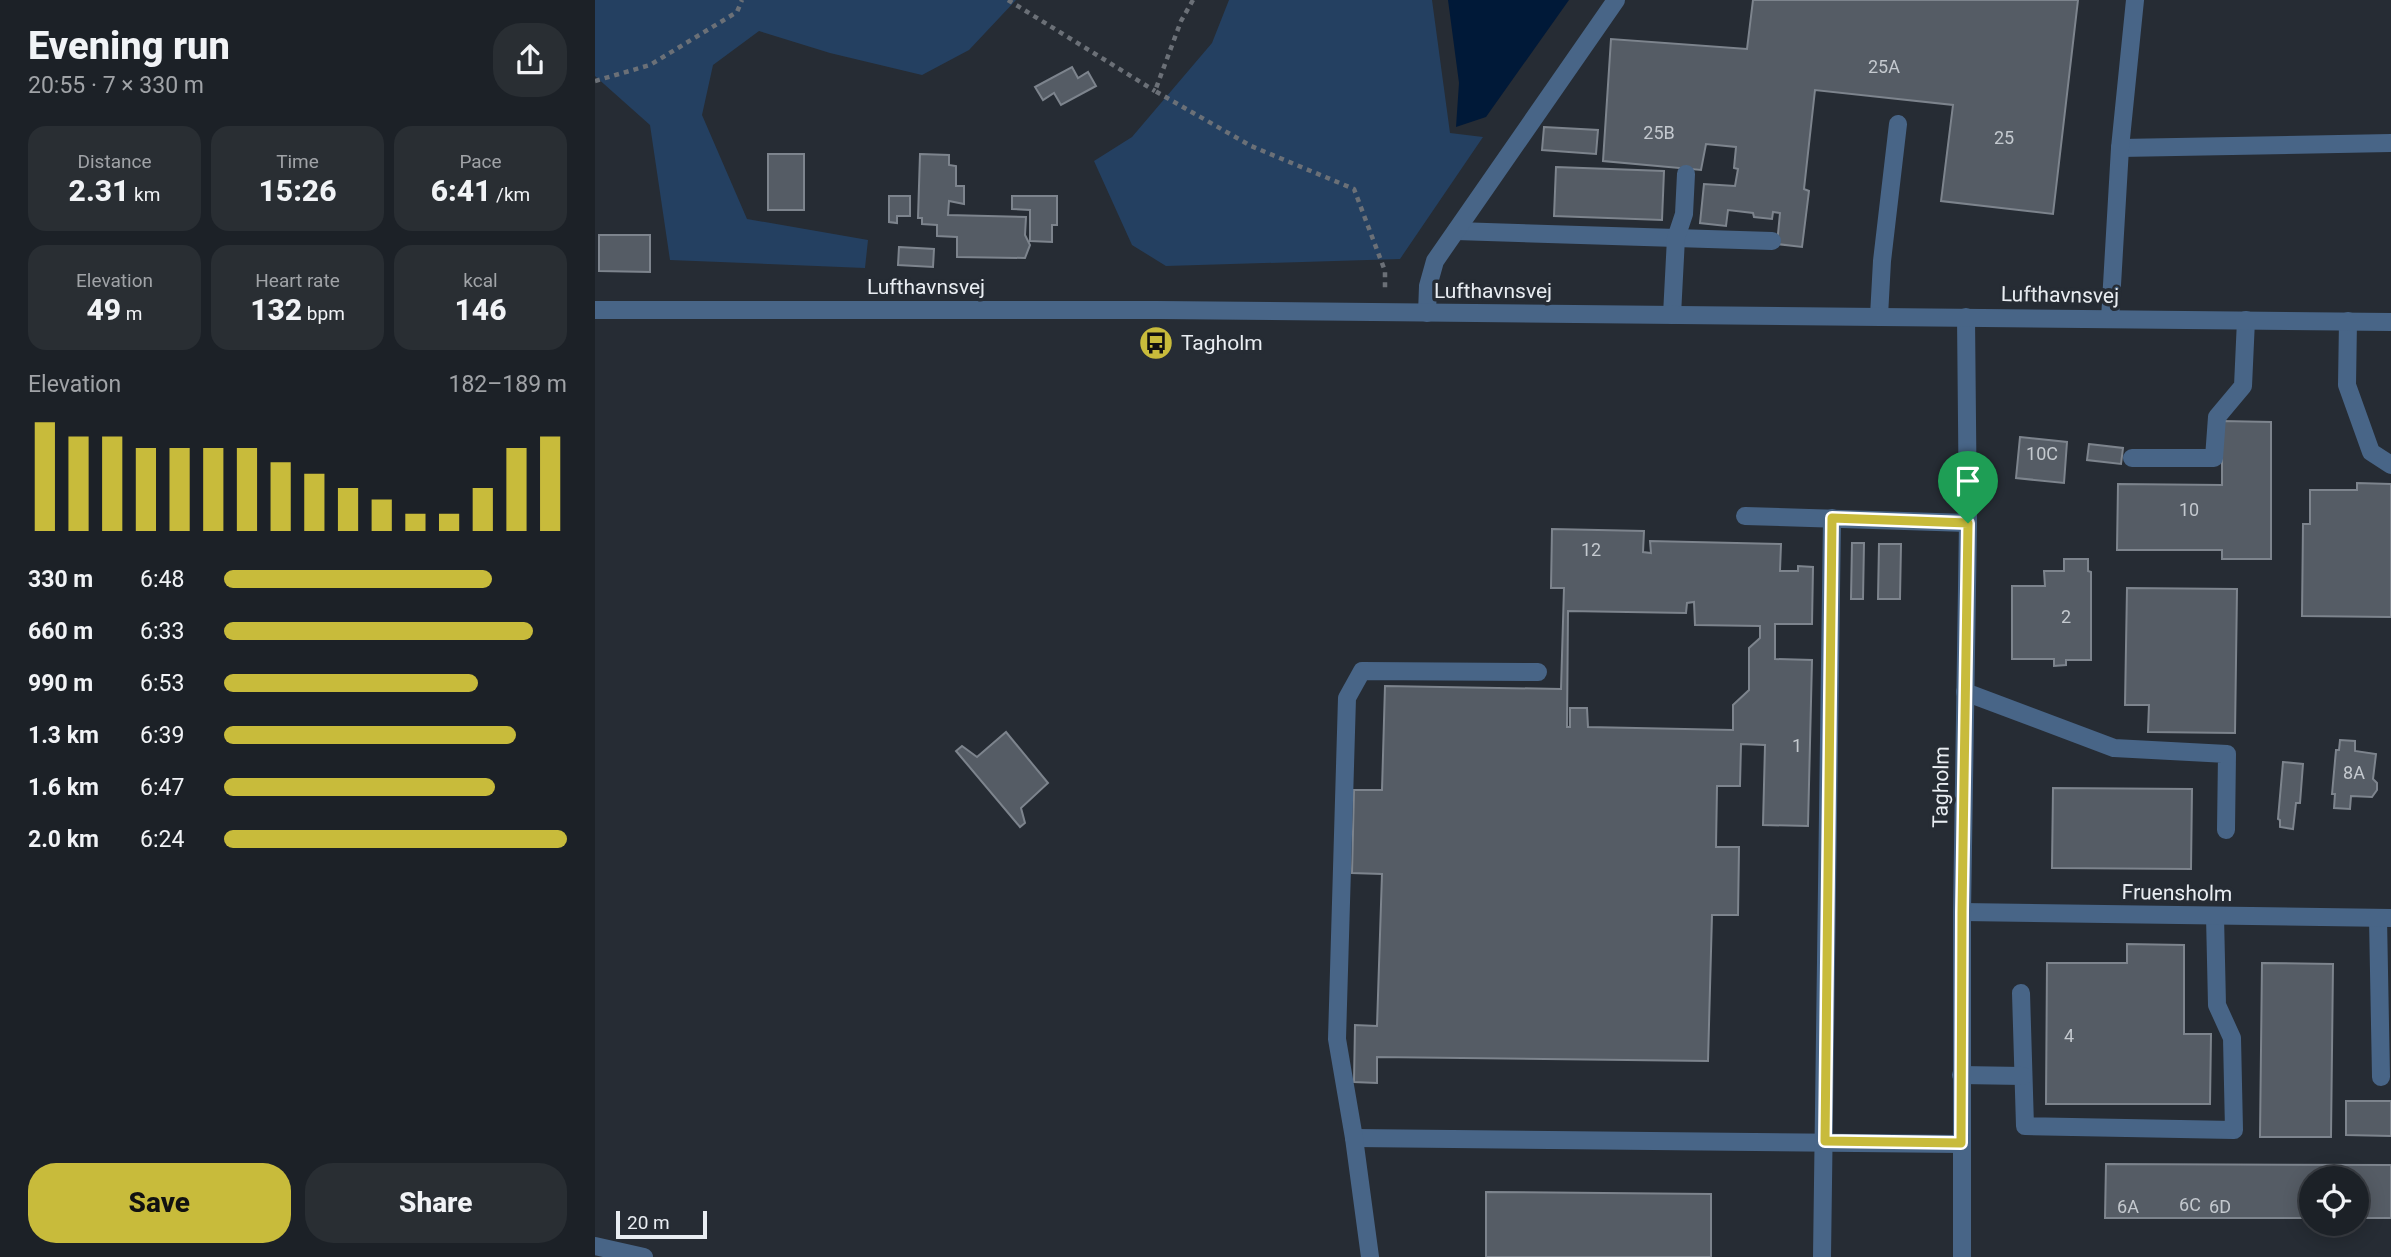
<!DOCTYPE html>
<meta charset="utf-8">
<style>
:root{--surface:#1c2127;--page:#292e33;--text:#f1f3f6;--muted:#a0a3a7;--line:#3a3e44;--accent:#c8bb3b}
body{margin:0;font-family:Roboto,sans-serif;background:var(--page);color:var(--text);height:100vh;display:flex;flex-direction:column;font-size:26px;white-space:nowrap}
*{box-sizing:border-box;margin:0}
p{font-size:23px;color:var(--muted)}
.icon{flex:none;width:38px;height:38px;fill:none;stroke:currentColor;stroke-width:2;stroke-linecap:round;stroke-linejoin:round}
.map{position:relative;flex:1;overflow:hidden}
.panel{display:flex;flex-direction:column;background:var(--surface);width:595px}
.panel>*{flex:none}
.fabs{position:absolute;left:1704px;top:1166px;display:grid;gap:14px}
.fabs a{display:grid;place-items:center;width:70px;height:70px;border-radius:50%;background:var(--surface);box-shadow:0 4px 18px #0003,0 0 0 2px var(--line);font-size:35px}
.scale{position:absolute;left:21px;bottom:18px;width:91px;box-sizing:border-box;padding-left:7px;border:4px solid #e9edf2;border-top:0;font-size:19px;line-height:24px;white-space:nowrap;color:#e9edf2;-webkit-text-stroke:5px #262c34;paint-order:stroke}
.pin{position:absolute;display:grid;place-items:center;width:60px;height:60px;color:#fff;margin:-72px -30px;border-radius:50% 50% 50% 0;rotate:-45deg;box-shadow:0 0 7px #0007}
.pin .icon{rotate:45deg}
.round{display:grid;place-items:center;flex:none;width:74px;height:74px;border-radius:28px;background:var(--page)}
.head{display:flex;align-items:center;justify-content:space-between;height:119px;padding:0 28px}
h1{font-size:38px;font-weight:800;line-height:52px}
.metrics{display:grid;grid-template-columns:repeat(3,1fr);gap:10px;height:119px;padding:7px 28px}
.metrics div{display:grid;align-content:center;border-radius:18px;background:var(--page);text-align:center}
.metrics b{font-size:30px;font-weight:800}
.metrics small{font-size:19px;font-weight:400}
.metrics p{font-size:19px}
.chart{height:196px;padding:14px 28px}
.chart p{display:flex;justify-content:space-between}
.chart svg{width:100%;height:126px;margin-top:7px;stroke:var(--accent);stroke-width:6}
.action{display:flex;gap:14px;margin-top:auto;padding:14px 28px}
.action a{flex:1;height:80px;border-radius:28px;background:var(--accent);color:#111;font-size:28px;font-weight:800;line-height:80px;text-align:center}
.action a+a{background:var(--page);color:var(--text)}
ul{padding:0 28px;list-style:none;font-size:23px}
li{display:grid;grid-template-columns:112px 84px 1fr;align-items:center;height:52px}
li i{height:18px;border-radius:9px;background:var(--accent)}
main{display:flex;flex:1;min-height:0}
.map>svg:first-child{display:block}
.green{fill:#244061}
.water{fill:#001938}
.building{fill:#555c65;stroke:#7d848d;stroke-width:2;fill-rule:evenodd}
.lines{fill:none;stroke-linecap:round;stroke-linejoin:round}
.path{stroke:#6b7077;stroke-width:4.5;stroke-dasharray:5 5;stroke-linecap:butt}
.service{stroke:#486587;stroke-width:18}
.minor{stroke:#486587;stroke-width:18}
.tertiary{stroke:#486587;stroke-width:18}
.route-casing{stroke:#fff;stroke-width:14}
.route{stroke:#c8bb3b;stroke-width:9}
.labels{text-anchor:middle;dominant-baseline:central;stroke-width:7;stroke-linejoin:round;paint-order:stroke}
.number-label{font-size:18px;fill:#c4c9cf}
.street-label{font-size:21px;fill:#e9edf2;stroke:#262c34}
.poi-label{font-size:21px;fill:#e9edf2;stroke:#262c34;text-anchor:start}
</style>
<main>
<section class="panel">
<div class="head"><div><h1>Evening run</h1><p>20:55 · 7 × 330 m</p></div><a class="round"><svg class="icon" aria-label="share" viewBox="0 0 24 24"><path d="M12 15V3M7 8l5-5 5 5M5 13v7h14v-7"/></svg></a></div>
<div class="metrics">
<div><p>Distance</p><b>2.31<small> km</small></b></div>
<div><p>Time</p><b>15:26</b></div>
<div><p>Pace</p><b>6:41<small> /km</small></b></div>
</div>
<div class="metrics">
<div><p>Elevation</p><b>49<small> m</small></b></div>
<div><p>Heart rate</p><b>132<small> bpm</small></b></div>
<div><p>kcal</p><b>146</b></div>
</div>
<div class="chart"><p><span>Elevation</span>182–189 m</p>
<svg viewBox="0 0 160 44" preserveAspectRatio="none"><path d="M5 44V6M15 44V11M25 44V11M35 44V15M45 44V15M55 44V15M65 44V15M75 44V20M85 44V24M95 44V29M105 44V33M115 44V38M125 44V38M135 44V29M145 44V15M155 44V11"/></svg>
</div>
<ul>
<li><b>330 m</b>6:48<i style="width:78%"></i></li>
<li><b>660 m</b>6:33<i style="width:90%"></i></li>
<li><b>990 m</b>6:53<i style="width:74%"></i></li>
<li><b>1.3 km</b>6:39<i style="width:85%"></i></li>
<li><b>1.6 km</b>6:47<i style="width:79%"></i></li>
<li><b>2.0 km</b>6:24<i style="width:100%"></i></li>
</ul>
<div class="action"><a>Save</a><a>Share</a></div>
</section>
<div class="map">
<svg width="1796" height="1257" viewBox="0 0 1796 1257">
<rect width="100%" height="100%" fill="#262c34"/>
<g class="green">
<path d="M0,0h421l-47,50 -47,25 -92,-22 -71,-22 -46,34 -11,50 45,104 121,21 -3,28 -195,-8 -20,-135 -55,-49z"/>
<path d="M634,0h203l18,133 33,4 -83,122 -234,7 -34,-21 -38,-84 38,-24 80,-94z"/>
</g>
<path class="water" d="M853,0h121l-83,117 -30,10 3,-44z"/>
<g class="building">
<path d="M1158,0h325l-25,214 -112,-13 12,-96 -138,-15 -11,99 5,2 -7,56 -25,-3 3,-31 -7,-1 -1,7 -18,-2 -1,-4 -25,-3 -2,16 -26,-3 4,-39 31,2 3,-17 -4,-1 2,-21 -30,-3 -5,26 -98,-9 8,-122 136,10z"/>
<path d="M477,67l6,11 10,-6 8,14 -35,19 -7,-12 -11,7 -8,-13z"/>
<path d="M949,127l54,3 -2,24 -54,-4z"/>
<rect x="173" y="154" width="36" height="56"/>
<path d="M325,154l29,1v10l7,1v20h8v18l-15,-3 -1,14 78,2 -1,18 5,10 -5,13 -68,-1v-20l-20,-1v-11l-15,-1v-6h-4z"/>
<path d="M961,167l108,4 -2,49 -108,-4z"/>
<path d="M294,196h21v20h-13v7l-8,-1z"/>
<path d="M417,196h45v29h-5v17l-22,-1v-31l-18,-1z"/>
<path d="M4,235h51v37l-51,-1z"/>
<path d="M304,247l35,2 -1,18 -35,-2z"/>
<path d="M1627,421l49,1v137h-49v-9h-105l1,-66 104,1z"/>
<path d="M1425,437l47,5 -3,41 -48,-5z"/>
<path d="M1494,444l34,4 -2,16 -34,-4z"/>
<path d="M1762,483l34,1v133l-89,-1 1,-92h7v-34h47z"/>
<path d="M957,529l92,2 -1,21 8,1 -1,-12 131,3 -1,27h18v-5l15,1 -1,57h-37v35l37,1 -4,166 -45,-1 2,-80 -24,-1 -1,42h-23l-1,61h23l-1,68h-26l-4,146 -331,-4v26l-23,-1 1,-57 22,1 5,-152 -30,-1 2,-83h28l3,-104 176,3 3,-101h-13zM1099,602l1,23 65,1v12l-11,10v42l-16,15v25l-145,-3 -1,-19h-17v19h-3l1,-116 118,2 1,-10z"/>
<path d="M1257,543h12l-1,56h-12z"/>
<path d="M1284,544h22l-1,55h-22z"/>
<path d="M1469,559h24v12l3,1v88h-25v5l-12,1v-7h-42v-73h33l-1,-15h20z"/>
<path d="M1532,588l110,1 -2,144 -87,-1 1,-27h-24z"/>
<path d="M411,732l42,51 -27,25 4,15 -5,4 -64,-76 6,-5 15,11z"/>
<path d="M1745,740l15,1v10l21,3 -3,25 4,4v7l-5,7 -21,-1 -1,13 -16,-1 1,-14h-3l4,-44h3z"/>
<path d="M1688,762l20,2 -3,39h-4l-3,26 -13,-2v-7l-2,-1z"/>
<path d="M1458,788l139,1 -1,80 -139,-1z"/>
<path d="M1532,944l57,1v89h27l-1,70h-164l1,-141h80z"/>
<path d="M1667,963l71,1 -2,173h-71z"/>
<path d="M1751,1101h45v35l-45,-1z"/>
<path d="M1511,1164l285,1v53h-34v-40h-45v40h-207z"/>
<path d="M891,1192l225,2v63h-225z"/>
</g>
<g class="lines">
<g class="path">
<path d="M413,0l147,91"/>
<path d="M598,0l-12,21 -26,70 96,55 103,43 31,82v20"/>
<path d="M0,81l55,-16 87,-53 5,-12"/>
</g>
<g class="service">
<path d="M1525,148l271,-5"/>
<path d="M861,231l316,10"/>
<path d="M832,313l1,-27 7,-25 181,-261"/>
<path d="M1077,315l4,-77 8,-24 2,-40"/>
<path d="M1284,316l3,-55 16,-137"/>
<path d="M1515,319l10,-171 15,-148"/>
<path d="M1753,321l-1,64 24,67 20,13"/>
<path d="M1537,458h82l3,-41 26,-31 3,-66"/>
<path d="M1150,516l223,7"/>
<path d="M1370,692l149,56 113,6 -1,76"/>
<path d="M1783,918l3,159"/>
<path d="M1426,993l4,133 209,4 -2,-92 -15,-33 -2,-89"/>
<path d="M1366,1075l62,1"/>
<path d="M759,1138l607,6"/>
<path d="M0,1246l49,11"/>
<path d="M775,1257l-16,-119 -17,-99 10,-341 15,-27 176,1"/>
<path d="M1227,1257l10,-739"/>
</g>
<g class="minor">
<path d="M1367,912l429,6"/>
<path d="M1367,1257v-345l6,-389 -2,-206"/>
</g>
<path class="tertiary" d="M0,310h563l1233,12"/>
</g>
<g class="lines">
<g class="route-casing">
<path id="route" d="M1237,518l136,5 -6,389 -1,231 -136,-2z"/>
</g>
<use href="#route" class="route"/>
</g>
<defs>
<g id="bus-disc" transform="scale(1.75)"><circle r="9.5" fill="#c8bb3b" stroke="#262c34"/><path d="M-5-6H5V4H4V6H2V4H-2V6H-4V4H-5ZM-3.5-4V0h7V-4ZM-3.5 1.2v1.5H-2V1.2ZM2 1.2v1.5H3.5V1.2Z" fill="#111"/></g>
</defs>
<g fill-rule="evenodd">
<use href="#bus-disc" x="561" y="343"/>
</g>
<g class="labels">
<g class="number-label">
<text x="1289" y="66">25A</text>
<text x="1064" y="132">25B</text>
<text x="1409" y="137">25</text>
<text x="1447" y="453">10C</text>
<text x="1594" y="509">10</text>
<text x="996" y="549">12</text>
<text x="1471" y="616">2</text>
<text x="1202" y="745">1</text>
<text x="1759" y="772">8A</text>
<text x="1474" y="1035">4</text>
<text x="1595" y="1204">6C</text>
<text x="1533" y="1206">6A</text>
<text x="1625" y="1206">6D</text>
</g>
<g class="street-label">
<text x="331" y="287">Lufthavnsvej</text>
<text x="898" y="291">Lufthavnsvej</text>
<text transform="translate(1465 295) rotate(1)">Lufthavnsvej</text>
<text transform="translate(1346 787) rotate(-89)">Tagholm</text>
<text transform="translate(1582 893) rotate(1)">Fruensholm</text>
</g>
<g class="poi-label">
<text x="586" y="343">Tagholm</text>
</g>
</g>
</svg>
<div class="fabs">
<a><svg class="icon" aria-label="locate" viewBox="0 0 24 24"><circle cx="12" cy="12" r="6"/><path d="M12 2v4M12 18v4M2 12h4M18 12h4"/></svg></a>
</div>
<div class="scale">20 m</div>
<div class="pin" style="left:1373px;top:523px;background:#1e9e55"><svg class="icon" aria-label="arrive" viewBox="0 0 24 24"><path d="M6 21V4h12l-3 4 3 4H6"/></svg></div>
</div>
</main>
